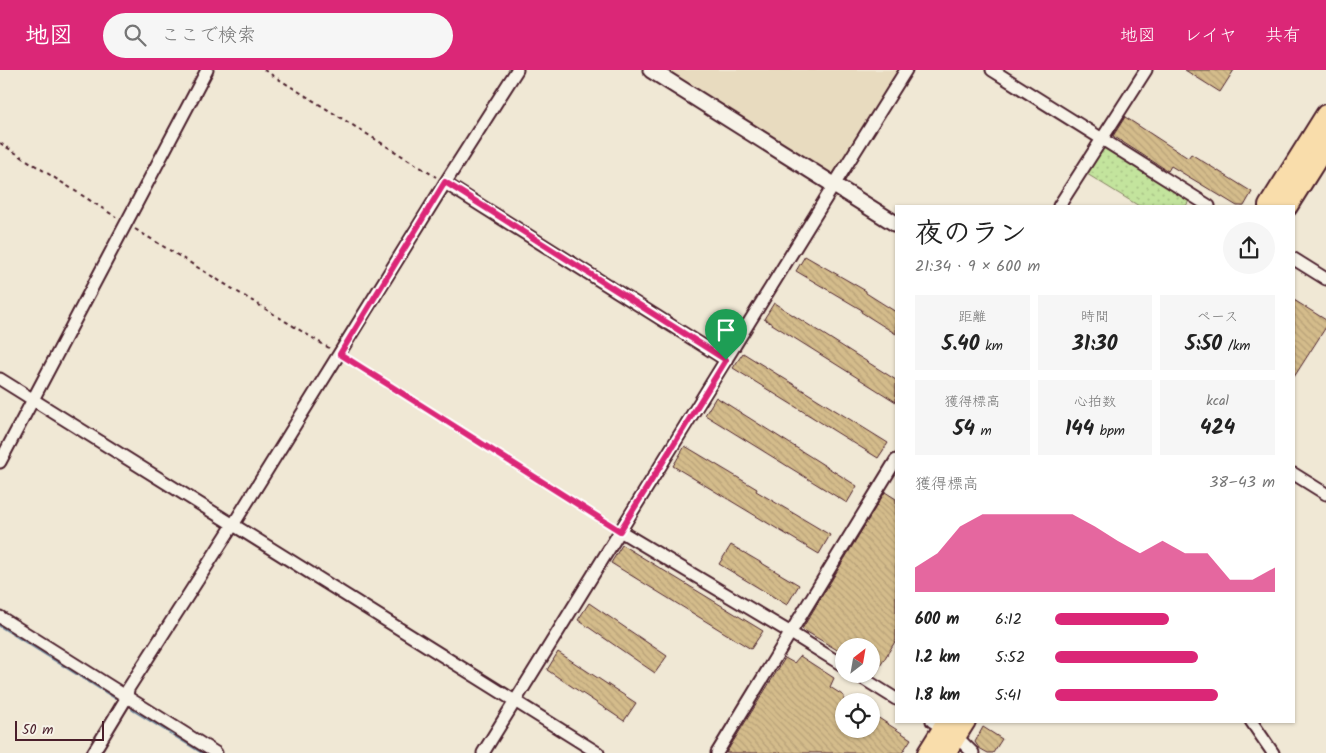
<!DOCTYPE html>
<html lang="ja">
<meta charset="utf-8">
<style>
:root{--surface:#fff;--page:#f6f6f6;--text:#222;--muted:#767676;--accent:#db2777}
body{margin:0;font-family:Kalam,"Klee One",sans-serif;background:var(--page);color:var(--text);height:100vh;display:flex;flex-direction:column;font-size:19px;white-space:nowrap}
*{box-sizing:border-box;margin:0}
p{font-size:16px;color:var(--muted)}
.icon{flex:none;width:28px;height:28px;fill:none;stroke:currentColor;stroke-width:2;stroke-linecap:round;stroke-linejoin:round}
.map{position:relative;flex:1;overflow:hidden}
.details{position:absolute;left:895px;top:135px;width:400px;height:518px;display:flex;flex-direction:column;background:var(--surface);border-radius:0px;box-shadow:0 1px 4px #0004}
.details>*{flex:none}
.needle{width:32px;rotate:31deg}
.controls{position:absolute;left:835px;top:568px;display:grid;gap:10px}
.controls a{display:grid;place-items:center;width:45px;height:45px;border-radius:50%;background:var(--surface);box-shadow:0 1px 4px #0004;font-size:25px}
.scale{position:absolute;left:15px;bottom:12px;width:89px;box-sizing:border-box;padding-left:5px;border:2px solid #4a1f2b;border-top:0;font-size:14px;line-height:18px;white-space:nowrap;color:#4a1f2b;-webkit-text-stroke:4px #f7f3e8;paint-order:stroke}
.pin{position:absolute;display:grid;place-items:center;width:42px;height:42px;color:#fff;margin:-51px -21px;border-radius:50% 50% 50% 0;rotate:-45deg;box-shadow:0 0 5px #0007}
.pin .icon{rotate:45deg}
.round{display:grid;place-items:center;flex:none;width:52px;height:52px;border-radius:26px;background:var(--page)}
.head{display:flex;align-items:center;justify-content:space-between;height:85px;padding:0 20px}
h1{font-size:28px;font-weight:800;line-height:38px}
.metrics{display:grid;grid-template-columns:repeat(3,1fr);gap:8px;height:85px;padding:5px 20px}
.metrics div{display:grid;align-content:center;border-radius:0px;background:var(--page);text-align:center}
.metrics b{font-size:21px;font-weight:800}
.metrics small{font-size:14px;font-weight:400}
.metrics p{font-size:14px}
.chart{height:140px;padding:10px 20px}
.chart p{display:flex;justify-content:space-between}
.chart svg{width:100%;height:90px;margin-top:5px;fill:var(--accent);opacity:.7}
ul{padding:0 20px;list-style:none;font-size:16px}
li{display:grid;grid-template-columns:80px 60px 1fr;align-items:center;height:38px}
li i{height:12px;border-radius:6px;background:var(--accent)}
header{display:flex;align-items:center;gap:30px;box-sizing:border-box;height:70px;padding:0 25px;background:var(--accent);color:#fff}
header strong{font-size:24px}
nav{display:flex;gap:28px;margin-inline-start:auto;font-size:18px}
.search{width:350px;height:45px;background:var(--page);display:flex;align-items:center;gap:12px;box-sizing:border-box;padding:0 18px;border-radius:28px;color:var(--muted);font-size:19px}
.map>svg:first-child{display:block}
.built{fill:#e8dbbf}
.park{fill:url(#park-dots);stroke:#868264}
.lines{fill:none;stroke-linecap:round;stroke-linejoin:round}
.stream{stroke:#748da2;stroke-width:4}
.building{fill:url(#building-back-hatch);stroke:#4a1f2b}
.street-casing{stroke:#4a1f2b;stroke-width:15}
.secondary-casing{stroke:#4a1f2b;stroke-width:19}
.highway-casing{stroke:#4a1f2b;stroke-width:24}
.path{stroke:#4a1f2b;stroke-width:2;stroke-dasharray:4 4;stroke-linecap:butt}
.street{stroke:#f7f3e8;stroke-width:11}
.secondary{stroke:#f7f3e8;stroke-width:15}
.highway{stroke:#f9ddab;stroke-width:20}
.route-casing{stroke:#fff;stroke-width:10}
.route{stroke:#db2777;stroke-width:6}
</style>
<header>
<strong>地図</strong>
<div class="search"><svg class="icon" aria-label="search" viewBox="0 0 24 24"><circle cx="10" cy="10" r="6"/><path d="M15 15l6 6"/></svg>ここで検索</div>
<nav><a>地図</a><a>レイヤ</a><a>共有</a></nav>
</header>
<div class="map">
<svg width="1326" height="683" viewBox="0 0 1326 683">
<defs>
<pattern id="park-dots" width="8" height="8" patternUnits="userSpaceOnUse" patternTransform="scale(1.25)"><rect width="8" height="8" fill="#c3e49d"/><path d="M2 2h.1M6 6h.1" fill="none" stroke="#a9c387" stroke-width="1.8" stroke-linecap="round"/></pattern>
<pattern id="building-back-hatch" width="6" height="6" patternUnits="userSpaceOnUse" patternTransform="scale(1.25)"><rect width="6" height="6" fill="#d4bc8b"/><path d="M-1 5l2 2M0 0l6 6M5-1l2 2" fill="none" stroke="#b8a178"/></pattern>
</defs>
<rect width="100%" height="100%" fill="#f0e8d5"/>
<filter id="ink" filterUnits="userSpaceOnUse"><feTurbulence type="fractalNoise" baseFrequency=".02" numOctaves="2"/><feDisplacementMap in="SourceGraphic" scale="10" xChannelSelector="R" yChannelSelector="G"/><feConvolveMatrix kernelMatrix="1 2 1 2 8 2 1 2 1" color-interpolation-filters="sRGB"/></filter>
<g filter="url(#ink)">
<path class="built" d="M665,0h233l-64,102 -4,1z"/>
<path class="park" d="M1103,78h3l84,51 -4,7h-47l-52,-32z"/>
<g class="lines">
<g class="stream">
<path d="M0,555l115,72"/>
<path d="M133,639l71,44"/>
</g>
</g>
<g class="building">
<path d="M1185,0h49l-14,22z"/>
<path d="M1125,47l63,41 3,-4 61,38 -8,14h-7l-66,-40 -3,5 -55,-35z"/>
<path d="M805,186l61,35v2l30,19v22l-35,-22 1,-2 -66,-39z"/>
<path d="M1294,230l32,20v7l-32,50z"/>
<path d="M774,233l122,77v22l-132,-83z"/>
<path d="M743,283l145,90 -10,15 -145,-90z"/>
<path d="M716,327l141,89 -10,17 -142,-88z"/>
<path d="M685,376l72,43 -1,2 74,44 -11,19 -146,-88z"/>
<path d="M885,422l11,7v141l-22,36 -3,-1v-29h-27v8l-42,-25z"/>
<path d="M622,475l141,86 -12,18 -140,-86z"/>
<path d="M731,475l68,40 -12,20 -68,-41z"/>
<path d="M589,533l78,53 -12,17 -77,-53z"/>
<path d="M558,582l78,51 -12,18 -77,-51z"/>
<path d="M800,586l34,22 -4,9 14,9v33h27v-16l40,26 -9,14h-176l59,-95 9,5z"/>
<path d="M983,657l19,12 -9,14h-5l-9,-5 -4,-6z"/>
</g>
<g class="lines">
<g class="street-casing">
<g id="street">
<path d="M992,0l217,136"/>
<path d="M445,113l281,177"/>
<path d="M1059,136l87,-136"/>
<path d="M1294,189l32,20"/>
<path d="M0,309l598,374"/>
<path d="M0,392l207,-392"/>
<path d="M1294,404l32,20"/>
<path d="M620,461l171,102 53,33"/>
<path d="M0,547l216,136"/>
<path d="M856,604l40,25"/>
<path d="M932,651l24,15 17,17"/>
<path d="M1251,651l22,32"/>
<path d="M93,683l34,-56 1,-8 105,-164 212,-342 72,-113"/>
<path d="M483,683l351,-568 72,-115"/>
<path d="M717,683l179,-293"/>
</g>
</g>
<g class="secondary-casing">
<path id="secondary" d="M651,0l245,154"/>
</g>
<g class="highway-casing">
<g id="highway">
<path d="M1269,136l57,-91"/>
<path d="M1287,136l39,-62"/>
<path d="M928,683l20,-32"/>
<path d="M945,683l20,-32"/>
</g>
</g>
<g class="path">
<path d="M264,0l172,107"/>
<path d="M0,73l116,74"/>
<path d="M135,159l194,119"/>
<path d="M348,290l262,165"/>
</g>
<use href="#street" class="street"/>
<use href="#secondary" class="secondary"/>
<use href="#highway" class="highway"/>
</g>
</g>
<g class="lines" filter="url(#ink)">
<g class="route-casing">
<path id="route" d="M445,112l281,178 -106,171 -280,-177z"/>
</g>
<use href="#route" class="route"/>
</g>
</svg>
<div class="controls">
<a><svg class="needle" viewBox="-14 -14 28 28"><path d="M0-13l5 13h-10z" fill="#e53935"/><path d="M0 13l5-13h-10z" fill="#767676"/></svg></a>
<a><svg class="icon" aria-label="locate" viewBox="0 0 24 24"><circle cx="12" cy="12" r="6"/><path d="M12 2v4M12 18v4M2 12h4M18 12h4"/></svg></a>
</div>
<div class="scale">50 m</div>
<div class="pin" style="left:726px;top:290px;background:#1e9e55"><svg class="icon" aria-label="arrive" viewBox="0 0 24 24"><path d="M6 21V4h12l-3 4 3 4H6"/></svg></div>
<section class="details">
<div class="head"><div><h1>夜のラン</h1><p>21:34 · 9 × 600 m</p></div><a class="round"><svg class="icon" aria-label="share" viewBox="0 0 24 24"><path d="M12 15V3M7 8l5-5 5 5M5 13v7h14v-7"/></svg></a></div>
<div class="metrics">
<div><p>距離</p><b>5.40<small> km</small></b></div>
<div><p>時間</p><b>31:30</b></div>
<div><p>ペース</p><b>5:50<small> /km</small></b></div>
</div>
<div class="metrics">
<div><p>獲得標高</p><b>54<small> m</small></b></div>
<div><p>心拍数</p><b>144<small> bpm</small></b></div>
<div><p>kcal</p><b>424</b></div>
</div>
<div class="chart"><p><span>獲得標高</span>38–43 m</p>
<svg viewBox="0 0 160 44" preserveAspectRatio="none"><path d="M0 44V32L10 25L20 12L30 6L40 6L50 6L60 6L70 6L80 12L90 19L100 25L110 19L120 25L130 25L140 38L150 38L160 32V44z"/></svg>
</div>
<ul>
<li><b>600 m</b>6:12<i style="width:52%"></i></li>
<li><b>1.2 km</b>5:52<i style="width:65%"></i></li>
<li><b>1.8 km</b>5:41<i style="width:74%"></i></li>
</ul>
</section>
</div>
